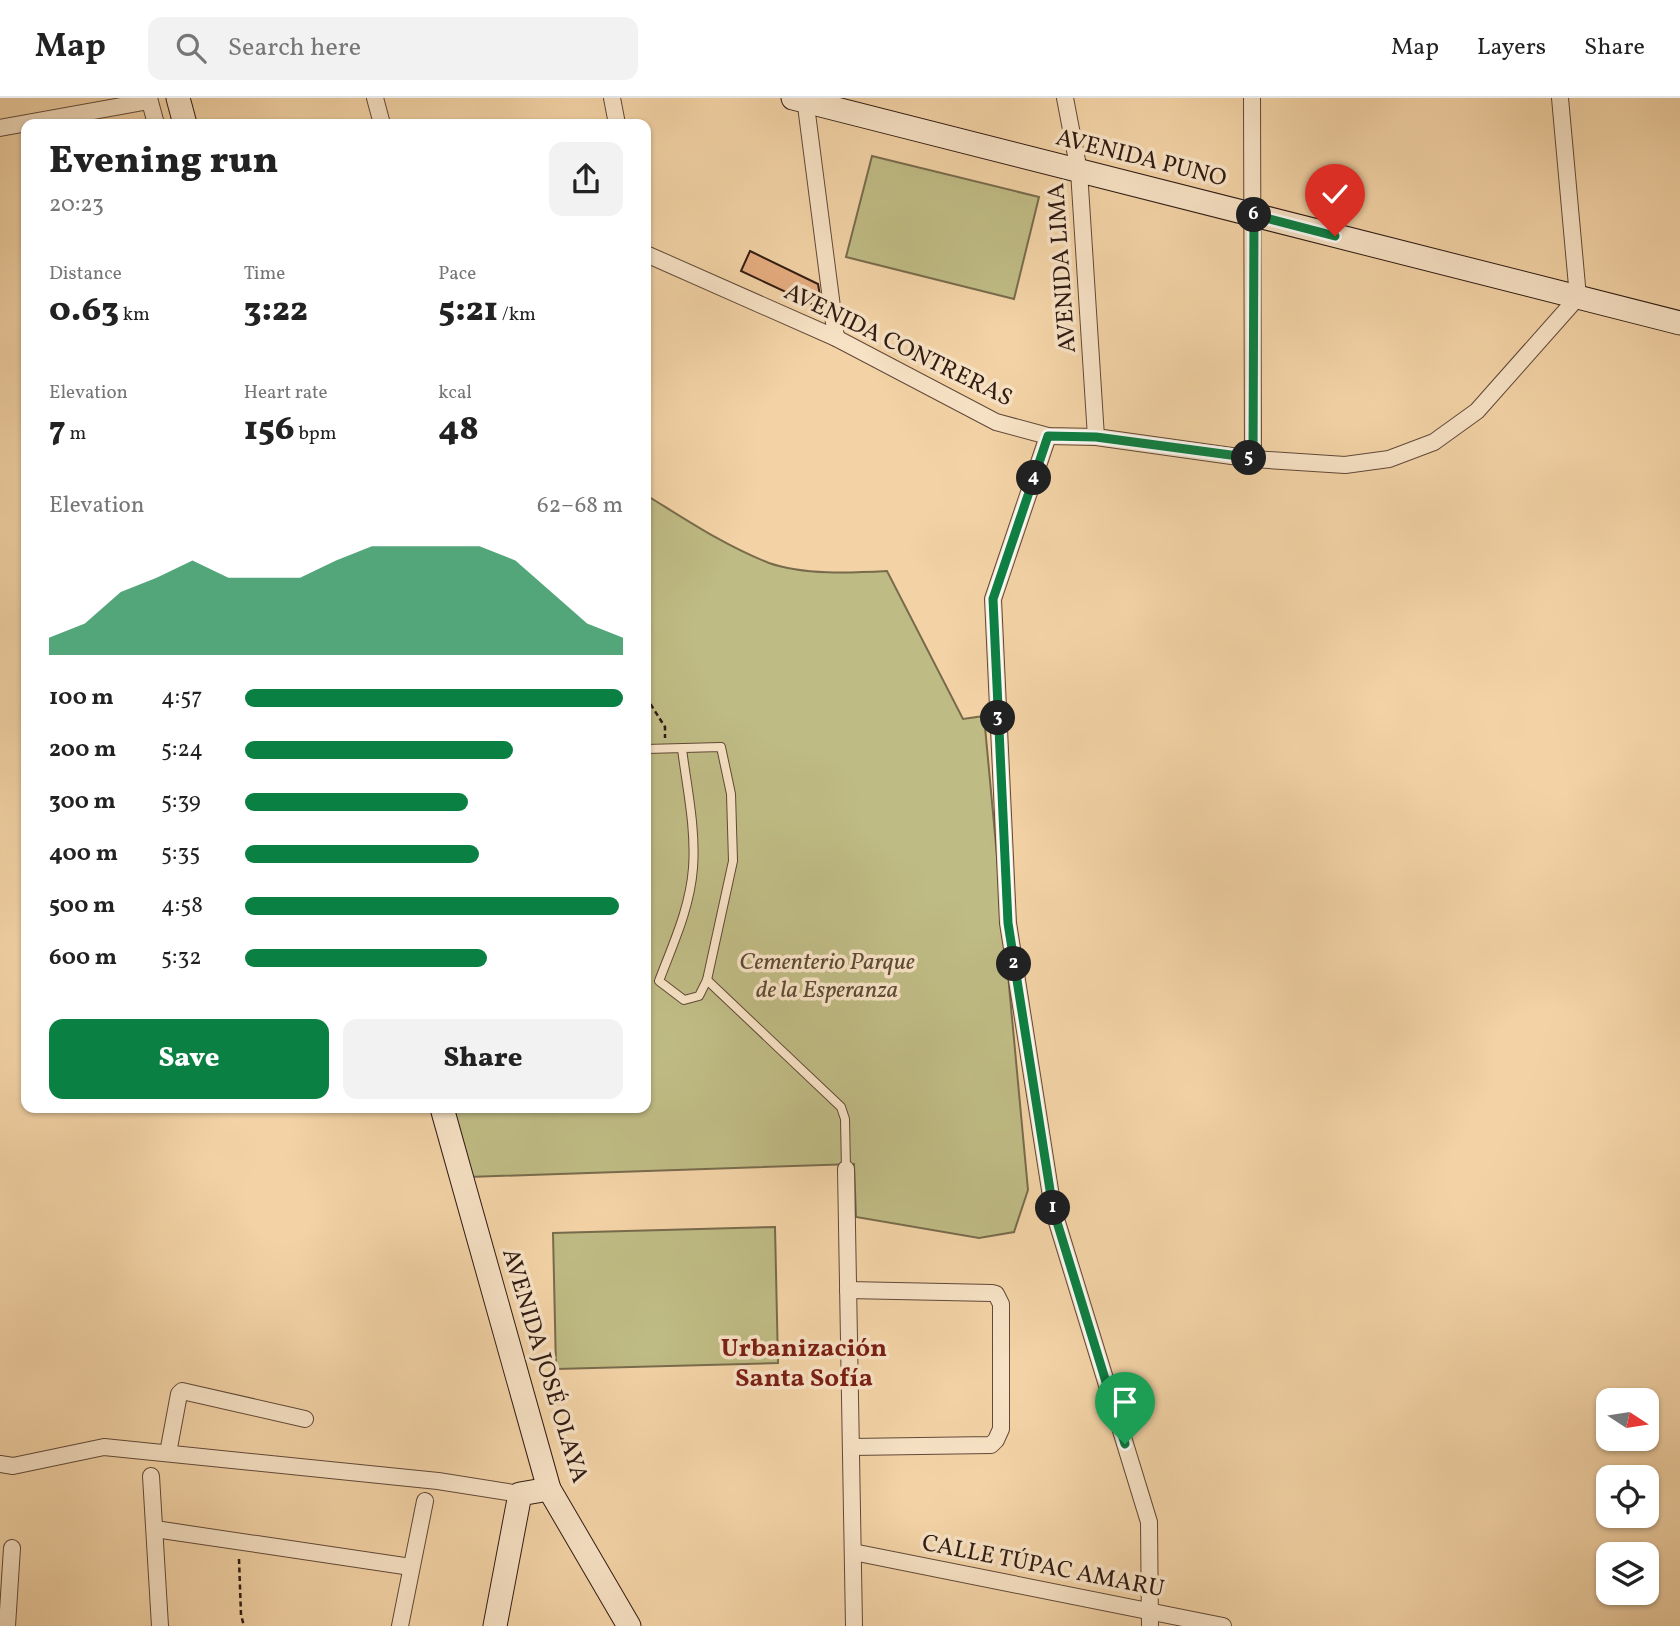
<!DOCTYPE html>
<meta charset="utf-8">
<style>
:root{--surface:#fff;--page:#f2f2f2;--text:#222;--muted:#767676;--line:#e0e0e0;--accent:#0b8043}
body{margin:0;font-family:Vollkorn,serif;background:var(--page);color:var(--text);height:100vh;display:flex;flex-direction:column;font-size:26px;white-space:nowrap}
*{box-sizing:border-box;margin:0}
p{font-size:23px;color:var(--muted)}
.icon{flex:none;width:38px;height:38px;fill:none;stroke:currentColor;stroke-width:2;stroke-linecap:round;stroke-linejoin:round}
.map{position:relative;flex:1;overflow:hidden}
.details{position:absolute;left:21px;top:21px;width:630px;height:994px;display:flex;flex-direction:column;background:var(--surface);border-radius:14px;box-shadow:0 2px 5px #0004}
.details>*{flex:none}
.needle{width:46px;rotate:102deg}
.tools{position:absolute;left:1596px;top:1290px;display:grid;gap:14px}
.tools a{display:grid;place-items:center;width:63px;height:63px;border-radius:14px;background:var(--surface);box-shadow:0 2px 5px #0004;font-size:35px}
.pin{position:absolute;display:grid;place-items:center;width:60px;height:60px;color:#fff;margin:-72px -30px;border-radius:50% 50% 50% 0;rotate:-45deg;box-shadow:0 0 7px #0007}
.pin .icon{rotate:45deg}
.km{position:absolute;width:35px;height:35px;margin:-18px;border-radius:50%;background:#222;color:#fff;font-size:19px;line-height:35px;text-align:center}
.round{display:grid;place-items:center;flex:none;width:74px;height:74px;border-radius:14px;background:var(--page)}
.headline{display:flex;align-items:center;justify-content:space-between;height:119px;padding:0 28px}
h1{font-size:38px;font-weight:800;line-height:52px}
.stats{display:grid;grid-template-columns:repeat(3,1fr);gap:10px;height:119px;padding:7px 28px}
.stats div{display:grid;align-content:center}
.stats b{font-size:35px;font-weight:800}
.stats small{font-size:19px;font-weight:400}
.stats p{font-size:19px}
.chart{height:196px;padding:14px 28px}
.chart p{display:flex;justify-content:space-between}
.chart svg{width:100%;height:126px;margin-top:7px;fill:var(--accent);opacity:.7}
.cta{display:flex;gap:14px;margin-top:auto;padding:14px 28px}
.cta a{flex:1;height:80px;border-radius:14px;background:var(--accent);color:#fff;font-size:28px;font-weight:800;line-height:80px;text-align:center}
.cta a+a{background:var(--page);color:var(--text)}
ul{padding:0 28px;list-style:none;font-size:23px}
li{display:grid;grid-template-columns:112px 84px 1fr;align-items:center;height:52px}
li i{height:18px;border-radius:9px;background:var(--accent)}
header{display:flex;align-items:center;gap:42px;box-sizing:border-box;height:98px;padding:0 35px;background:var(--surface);border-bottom:2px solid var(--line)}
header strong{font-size:33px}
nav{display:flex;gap:38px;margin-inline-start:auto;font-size:24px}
.search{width:490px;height:63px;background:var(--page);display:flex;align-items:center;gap:18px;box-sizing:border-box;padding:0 24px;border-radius:14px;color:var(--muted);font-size:26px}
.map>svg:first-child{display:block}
.green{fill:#bfbb84;stroke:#786b4c;stroke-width:2}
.building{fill:#e7ae81;stroke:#301b13;stroke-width:2}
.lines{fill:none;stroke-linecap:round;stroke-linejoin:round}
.lane-casing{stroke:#614938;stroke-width:10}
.street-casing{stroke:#614938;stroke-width:18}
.secondary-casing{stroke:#301b13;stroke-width:25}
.path{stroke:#301b13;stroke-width:2.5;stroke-dasharray:5 3.5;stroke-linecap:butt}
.lane{stroke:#f7e2c5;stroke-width:8}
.street{stroke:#f7e2c5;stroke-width:16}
.secondary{stroke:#f7e2c5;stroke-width:23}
.route-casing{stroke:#fff;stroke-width:14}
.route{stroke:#0b8043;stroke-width:9}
.labels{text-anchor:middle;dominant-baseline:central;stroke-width:7;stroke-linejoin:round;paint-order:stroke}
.street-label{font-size:24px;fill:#301b13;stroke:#f7e2c5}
.park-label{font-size:24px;font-style:italic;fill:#5b4b35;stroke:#f7e2c5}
.neighbourhood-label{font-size:26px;font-weight:bold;fill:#7a1f14;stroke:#f7e2c5}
</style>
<header>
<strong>Map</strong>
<div class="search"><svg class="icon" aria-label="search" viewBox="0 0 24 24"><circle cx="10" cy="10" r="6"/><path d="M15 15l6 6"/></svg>Search here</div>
<nav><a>Map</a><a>Layers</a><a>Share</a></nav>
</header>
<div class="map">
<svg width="1680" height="1528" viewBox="0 0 1680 1528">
<rect width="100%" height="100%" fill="#f3d3a6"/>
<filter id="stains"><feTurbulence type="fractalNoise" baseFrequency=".00286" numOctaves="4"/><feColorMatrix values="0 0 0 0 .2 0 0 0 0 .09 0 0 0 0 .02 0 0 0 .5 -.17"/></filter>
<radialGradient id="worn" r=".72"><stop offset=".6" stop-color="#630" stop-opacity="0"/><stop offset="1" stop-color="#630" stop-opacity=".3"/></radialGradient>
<g class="green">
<path d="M872,58l167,41 -25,102 -168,-42z"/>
<path d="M646,397c39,24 79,51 123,68 34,12 82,10 118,8l76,148 21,-3 44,474 -14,42 -35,6 -123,-21 -2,-53 -385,13 -18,-69h195z"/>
<path d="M775,1129l3,136 -222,6 -3,-136z"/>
</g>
<path class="building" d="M750,153l68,33 3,17 -3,6 -77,-36z"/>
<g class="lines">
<g class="lane-casing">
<g id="lane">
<path d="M646,651l75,-2 10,47 2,67 -26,119 -8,16 -15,4 -25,-19c14,-37 31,-73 34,-113 3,-39 -6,-80 -11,-119"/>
<path d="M707,882l134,127 4,12 1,50"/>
</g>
</g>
<g class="street-casing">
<g id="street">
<path d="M149,0l7,26"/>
<path d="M375,0l7,26"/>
<path d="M612,0l5,26"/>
<path d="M805,0l31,240"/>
<path d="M1065,0l14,73 17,266"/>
<path d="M1252,0l1,361"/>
<path d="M0,30l149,-27"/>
<path d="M646,156l190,84 160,84 52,14 48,1 157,22 92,6 44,-6 45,-17 43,-31 101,-114 -18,-199"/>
<path d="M1048,338l-55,163 15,324 45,286 96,313 1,104"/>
<path d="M846,1071l8,457"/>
<path d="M848,1192l144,3 4,1 5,10v125l-5,11 -5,5 -140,2"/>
<path d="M168,1355l11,-59 3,-3 123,28"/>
<path d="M0,1366l13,2 91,-19 334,34 82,13"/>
<path d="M151,1378l9,150"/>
<path d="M155,1431l256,38"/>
<path d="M853,1454l370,74"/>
<path d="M7,1528l5,-78"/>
<path d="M400,1528l25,-125"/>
</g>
</g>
<g class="secondary-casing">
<g id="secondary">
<path d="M178,0l7,26"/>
<path d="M793,0l887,225"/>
<path d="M442,1010l107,381 80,137"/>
<path d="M495,1528l25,-132 29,-5"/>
</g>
</g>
<g class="path">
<path d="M646,599l19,30v11"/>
<path d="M239,1461l2,56 3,11"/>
</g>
<use href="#lane" class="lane"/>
<use href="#street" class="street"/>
<use href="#secondary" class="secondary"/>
</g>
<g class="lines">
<g class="route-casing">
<path id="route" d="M1125,1346l-72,-235 -45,-286 -15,-324 55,-163 48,1 157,21 1,-243 81,21"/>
</g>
<use href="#route" class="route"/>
</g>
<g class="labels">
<g class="street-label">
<text transform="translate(1141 61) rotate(14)">AVENIDA PUNO</text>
<text transform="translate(1063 170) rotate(-94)">AVENIDA LIMA</text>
<text transform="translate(898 248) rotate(26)">AVENIDA CONTRERAS</text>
<text transform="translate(544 1268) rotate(73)">AVENIDA JOSÉ OLAYA</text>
<text transform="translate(1043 1469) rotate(11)">CALLE TÚPAC AMARU</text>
</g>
<g class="park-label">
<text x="827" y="865">Cementerio Parque<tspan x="827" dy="28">de la Esperanza</tspan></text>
</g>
<g class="neighbourhood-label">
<text x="804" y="1251">Urbanización<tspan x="804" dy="30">Santa Sofía</tspan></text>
</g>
</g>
<rect width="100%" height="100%" filter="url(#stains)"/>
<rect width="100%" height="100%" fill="url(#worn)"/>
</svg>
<div class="tools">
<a><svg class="needle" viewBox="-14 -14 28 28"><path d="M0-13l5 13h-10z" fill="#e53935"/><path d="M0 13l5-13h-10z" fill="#767676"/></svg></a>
<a><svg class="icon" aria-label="locate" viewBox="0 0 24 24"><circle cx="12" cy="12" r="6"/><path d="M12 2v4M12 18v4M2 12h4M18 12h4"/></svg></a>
<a><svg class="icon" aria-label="layers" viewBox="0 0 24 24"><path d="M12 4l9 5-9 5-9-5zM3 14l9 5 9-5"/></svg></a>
</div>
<div class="pin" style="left:1125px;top:1346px;background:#1e9e55"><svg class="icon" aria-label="arrive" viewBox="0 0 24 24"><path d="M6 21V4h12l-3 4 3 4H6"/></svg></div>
<div class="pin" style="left:1335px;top:138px;background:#d93025"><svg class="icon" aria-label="check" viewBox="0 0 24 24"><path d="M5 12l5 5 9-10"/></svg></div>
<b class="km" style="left:1053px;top:1110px">1</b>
<b class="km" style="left:1014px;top:866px">2</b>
<b class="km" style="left:998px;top:620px">3</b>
<b class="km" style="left:1034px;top:380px">4</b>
<b class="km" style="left:1249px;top:360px">5</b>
<b class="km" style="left:1254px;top:117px">6</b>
<section class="details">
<div class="headline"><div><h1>Evening run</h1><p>20:23</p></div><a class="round"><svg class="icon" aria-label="share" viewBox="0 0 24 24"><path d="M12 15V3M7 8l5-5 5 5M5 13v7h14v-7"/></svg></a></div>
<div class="stats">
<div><p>Distance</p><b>0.63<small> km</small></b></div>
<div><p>Time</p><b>3:22</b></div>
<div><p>Pace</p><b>5:21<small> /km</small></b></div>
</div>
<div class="stats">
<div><p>Elevation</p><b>7<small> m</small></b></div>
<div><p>Heart rate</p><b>156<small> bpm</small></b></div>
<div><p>kcal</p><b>48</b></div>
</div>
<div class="chart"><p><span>Elevation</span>62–68 m</p>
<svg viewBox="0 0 160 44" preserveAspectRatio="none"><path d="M0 44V38L10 33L20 22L30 17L40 11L50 17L60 17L70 17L80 11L90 6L100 6L110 6L120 6L130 11L140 22L150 33L160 38V44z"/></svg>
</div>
<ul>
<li><b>100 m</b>4:57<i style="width:100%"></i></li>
<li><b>200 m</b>5:24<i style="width:71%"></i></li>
<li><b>300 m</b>5:39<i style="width:59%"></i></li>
<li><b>400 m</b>5:35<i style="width:62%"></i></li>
<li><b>500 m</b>4:58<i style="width:99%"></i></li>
<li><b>600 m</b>5:32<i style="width:64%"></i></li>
</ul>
<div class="cta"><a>Save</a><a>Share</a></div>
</section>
</div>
